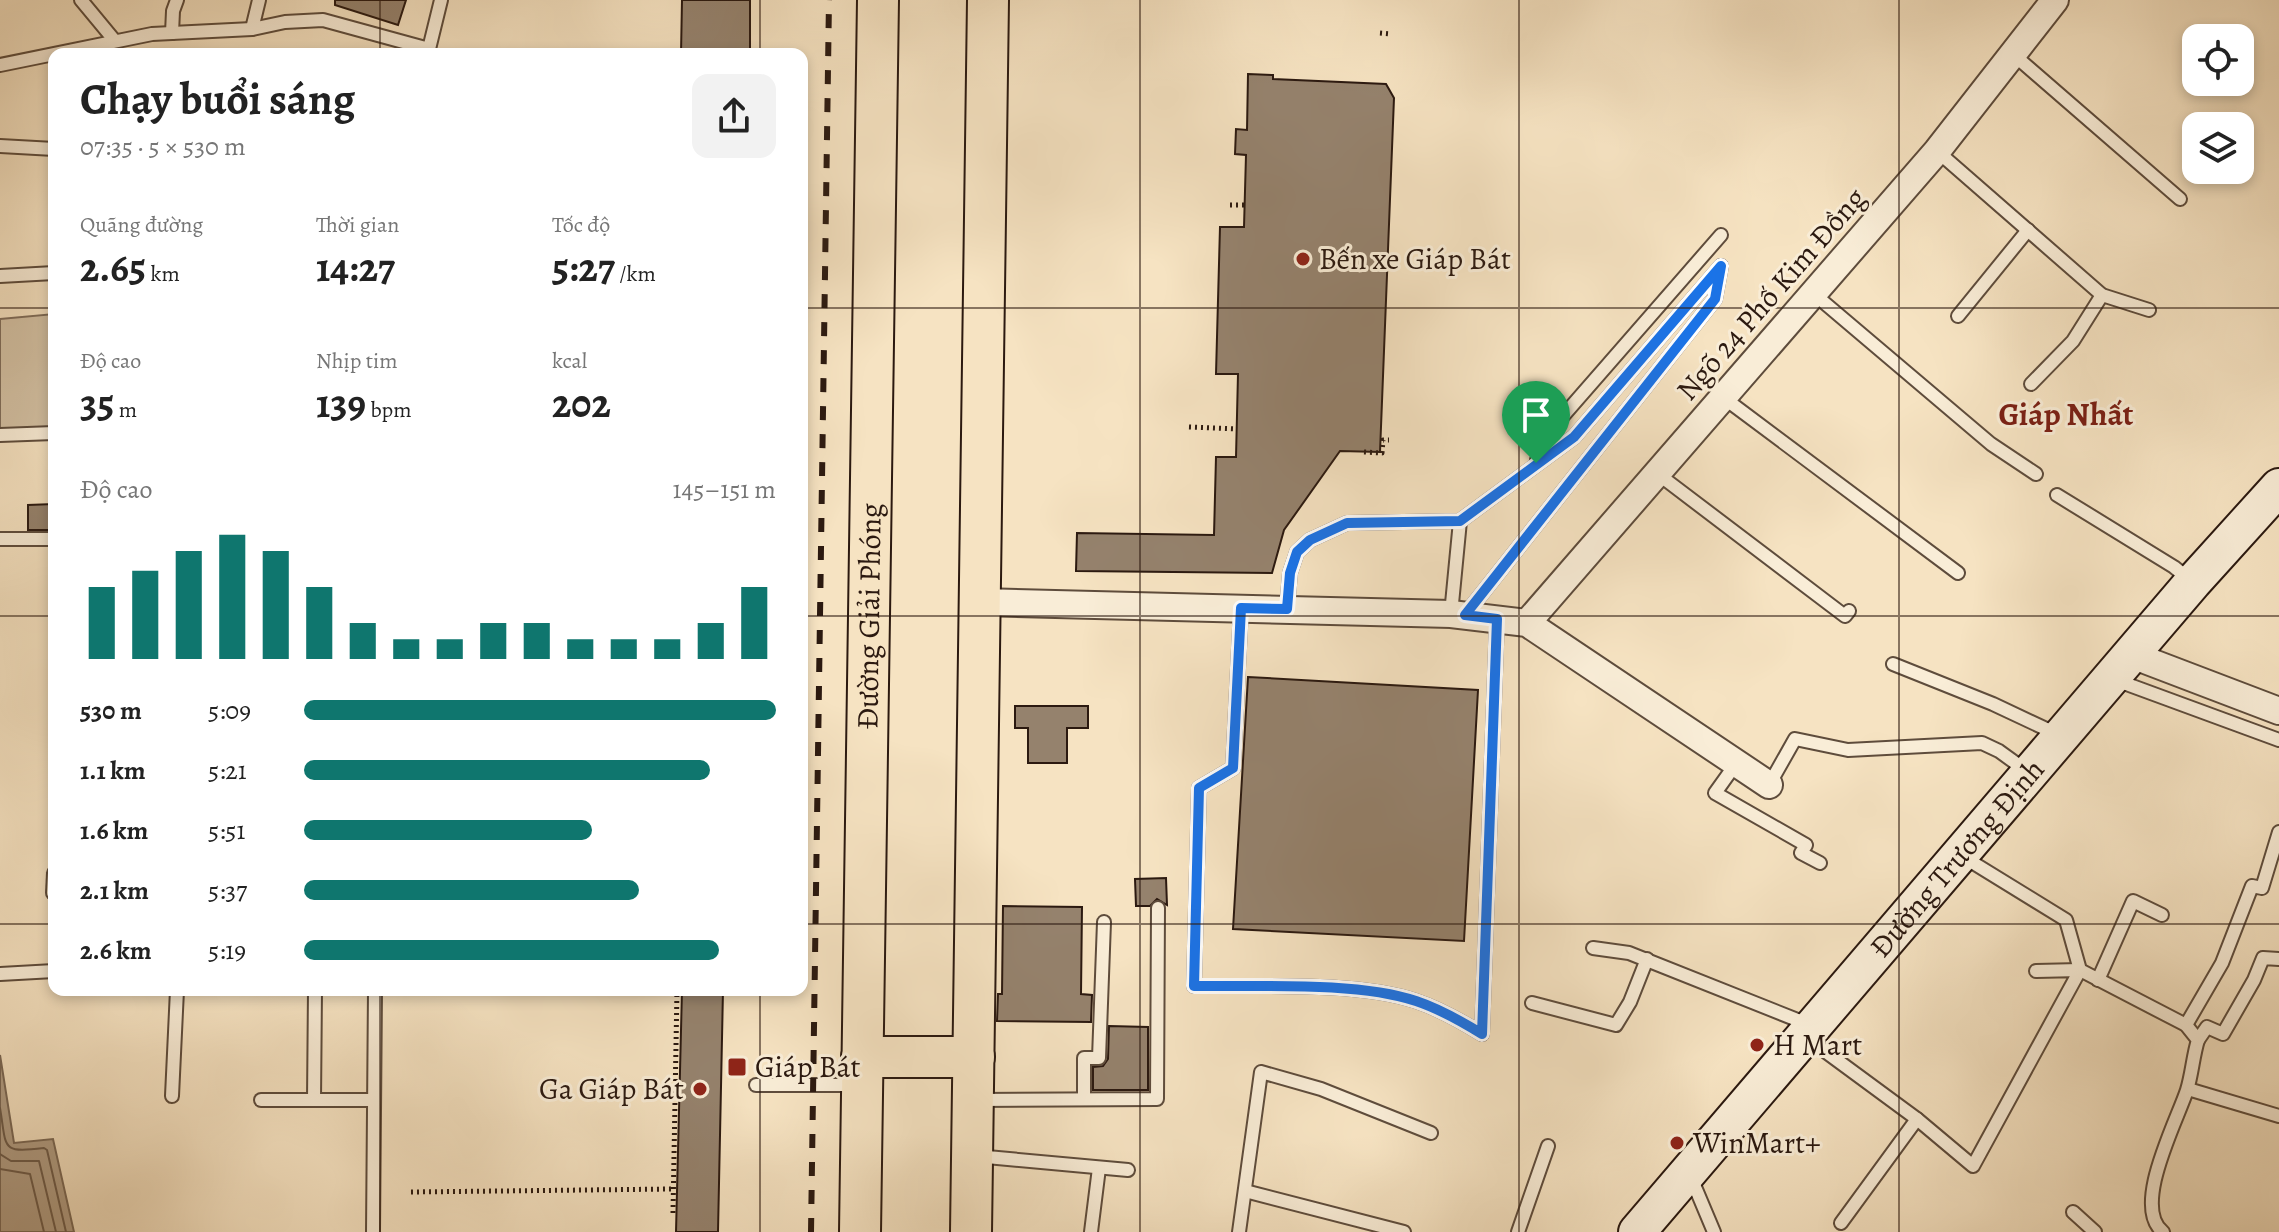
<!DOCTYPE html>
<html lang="vi">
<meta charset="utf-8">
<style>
:root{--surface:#fff;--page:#f2f2f2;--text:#222;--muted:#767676;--accent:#0f766e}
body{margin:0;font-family:Alegreya,serif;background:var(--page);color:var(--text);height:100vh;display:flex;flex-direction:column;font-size:30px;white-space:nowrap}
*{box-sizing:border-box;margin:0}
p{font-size:26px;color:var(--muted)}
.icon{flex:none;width:44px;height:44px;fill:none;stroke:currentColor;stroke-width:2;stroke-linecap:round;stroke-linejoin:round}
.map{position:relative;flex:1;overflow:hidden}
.panel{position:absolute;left:48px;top:48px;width:760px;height:948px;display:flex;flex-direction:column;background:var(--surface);border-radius:16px;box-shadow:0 4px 12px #0003}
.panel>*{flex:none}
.fabs{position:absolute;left:2182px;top:24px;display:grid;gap:16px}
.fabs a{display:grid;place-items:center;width:72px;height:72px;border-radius:16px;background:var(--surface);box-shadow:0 4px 12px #0003;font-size:40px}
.pin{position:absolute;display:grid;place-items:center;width:68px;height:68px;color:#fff;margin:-82px -34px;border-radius:50% 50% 50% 0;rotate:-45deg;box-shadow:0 0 8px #0007}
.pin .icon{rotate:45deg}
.round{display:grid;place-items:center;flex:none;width:84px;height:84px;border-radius:16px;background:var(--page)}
.head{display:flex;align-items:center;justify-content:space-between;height:136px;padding:0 32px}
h1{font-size:44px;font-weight:700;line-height:60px}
.metrics{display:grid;grid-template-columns:repeat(3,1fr);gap:12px;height:136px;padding:8px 32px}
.metrics div{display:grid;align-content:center}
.metrics b{font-size:40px;font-weight:700}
.metrics small{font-size:22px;font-weight:400}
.metrics p{font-size:22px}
.chart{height:224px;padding:16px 32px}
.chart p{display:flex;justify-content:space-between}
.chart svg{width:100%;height:144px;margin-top:8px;stroke:var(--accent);stroke-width:6}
ul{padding:0 32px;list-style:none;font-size:26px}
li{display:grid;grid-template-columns:128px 96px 1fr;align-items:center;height:60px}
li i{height:20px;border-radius:10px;background:var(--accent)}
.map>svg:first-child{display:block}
.green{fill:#d3c1a4;stroke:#7f6d5a;stroke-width:2}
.water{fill:#b19e85;stroke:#7b6956;stroke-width:2}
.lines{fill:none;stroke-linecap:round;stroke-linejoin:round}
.shore{stroke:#6e5c4a;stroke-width:2}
.building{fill:#95826d;stroke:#2b1910;stroke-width:2}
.service-casing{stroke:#5e4c3c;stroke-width:16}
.minor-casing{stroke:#5e4c3c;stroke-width:30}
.secondary-casing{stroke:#2b1910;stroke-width:40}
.primary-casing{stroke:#2b1910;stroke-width:44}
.path{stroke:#2b1910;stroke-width:5;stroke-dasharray:2 4;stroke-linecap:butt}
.service{stroke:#f9edd7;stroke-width:12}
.minor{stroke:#f9edd7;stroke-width:26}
.secondary{stroke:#f9edd7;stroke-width:36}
.primary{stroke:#f6e3c2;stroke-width:40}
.rail{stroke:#2b1910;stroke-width:6;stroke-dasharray:14 14;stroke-linecap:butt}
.route-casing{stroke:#fff;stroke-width:16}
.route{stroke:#1a73e8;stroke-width:10}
.grid{fill:none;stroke:#2b1910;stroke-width:2;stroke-opacity:0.55}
.poi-dot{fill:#8f2418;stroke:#f9edd7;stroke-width:3}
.labels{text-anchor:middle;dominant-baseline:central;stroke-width:6;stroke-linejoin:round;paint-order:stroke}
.poi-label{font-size:30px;fill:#2b1910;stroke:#f9edd7;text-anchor:start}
.street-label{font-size:30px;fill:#2b1910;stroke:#f9edd7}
.neighbourhood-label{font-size:32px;font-weight:bold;fill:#7a1f14;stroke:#f9edd7}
</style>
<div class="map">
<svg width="2279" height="1232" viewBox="0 0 2279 1232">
<rect width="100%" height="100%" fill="#f6e3c2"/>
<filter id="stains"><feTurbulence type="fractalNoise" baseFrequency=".0025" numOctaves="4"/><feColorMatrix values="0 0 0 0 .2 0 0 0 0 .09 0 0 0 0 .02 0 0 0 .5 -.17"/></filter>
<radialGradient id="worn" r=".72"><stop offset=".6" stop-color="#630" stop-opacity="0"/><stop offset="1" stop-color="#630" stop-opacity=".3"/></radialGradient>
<path class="green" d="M54,314v113l-54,5v-113z"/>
<path class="water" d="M0,1055l14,88 39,-4 21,93h-74z"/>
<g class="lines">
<g class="shore">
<path d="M0,1108c7,41 0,45 44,40l3,2 19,82"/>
<path d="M0,1154l11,7h28l17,71"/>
<path d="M0,1169l30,5 14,58"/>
</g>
</g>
<g class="building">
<path d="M335,0h71l-8,25 -63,-20z"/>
<path d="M682,0h68v54h-69z"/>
<path d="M1248,74l25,1v4l113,5 8,14 -14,354 -40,-1 -56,79 -12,43 -196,-2 1,-38 137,2 2,-78h20l2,-83h-22l4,-147h24l2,-72 -11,-1 1,-25 11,1z"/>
<path d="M54,504v26h-26v-25z"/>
<path d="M1248,677l230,13 -14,251 -231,-12z"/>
<path d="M1015,706h73v22h-21v35h-39v-35h-13z"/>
<path d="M1166,878l1,27 -10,-6 -7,7h-14l-1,-27z"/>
<path d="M1003,906l79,1 -1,87 11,1 -1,27 -94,-1 1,-27h4z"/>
<path d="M682,990h41l-5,242h-42z"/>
<path d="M1109,1026l39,1v63h-55v-23l10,-1 5,-7z"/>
</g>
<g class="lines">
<g class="service-casing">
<g id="service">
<path d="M81,0l34,41"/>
<path d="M252,29l7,-29"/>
<path d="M172,33l1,-22 4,-11"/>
<path d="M2014,55l166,144"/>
<path d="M0,65l152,-31 100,-5 33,-7 38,-2 106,29 12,-49"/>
<path d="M0,146l54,3"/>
<path d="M1937,151l165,144 47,15"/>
<path d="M0,276l54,-3"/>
<path d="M1814,294l177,150 45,30"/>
<path d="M1958,316l70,-86"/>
<path d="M2031,384l42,-43 29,-46"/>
<path d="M1724,398l234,175"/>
<path d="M0,435l54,-2"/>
<path d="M1537,460l19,-36 165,-189"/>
<path d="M1658,474l187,142 4,-5"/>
<path d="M2057,495l117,72 16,13"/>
<path d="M0,539h54"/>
<path d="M1241,608l-8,160 -34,20 -5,198c64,1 163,-5 222,15 24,8 45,20 66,33l15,-415"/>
<path d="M1287,609l3,-36 7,-21 13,-12 37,-17 113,-2 114,-84 147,-171"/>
<path d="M1451,614l9,-93"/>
<path d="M1465,615l250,-316 6,-33"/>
<path d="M1893,664l100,40 66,31"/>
<path d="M2113,679l166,61"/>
<path d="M1735,765l-20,28 91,52 -5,8 19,10"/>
<path d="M1769,785l26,-46 53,11 134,-7 17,8 29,21"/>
<path d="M1962,856l104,64 14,50 106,55 12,15c-5,16 -6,34 -11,50 -10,31 -56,117 -24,142"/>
<path d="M53,893l1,-20"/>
<path d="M1593,948l36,5 181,72"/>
<path d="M0,974l54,-3"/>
<path d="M2098,980l35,-79 29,14"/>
<path d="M1532,1003l84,22 14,-23 17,-43"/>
<path d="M2186,1025l36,-62 30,-77 10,2 17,-56"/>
<path d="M1807,1038l110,81 56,47 107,-196 -44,1"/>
<path d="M2198,1040l9,-13 16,7 31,-54 9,-22 16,1"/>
<path d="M756,1085h103"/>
<path d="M2188,1089l91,27"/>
<path d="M172,1096l5,-106"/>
<path d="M1084,1099v-41h15l5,-136"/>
<path d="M261,1100h113"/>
<path d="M314,1100l1,-110"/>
<path d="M976,1100l181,-1 1,-191"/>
<path d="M976,1156l152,14"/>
<path d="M1690,1175l24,57"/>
<path d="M1245,1191l159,41"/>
<path d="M2073,1212l22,20"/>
<path d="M1841,1223l76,-104"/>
<path d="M373,1232l2,-242"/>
<path d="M1091,1232l8,-64"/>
<path d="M1239,1232l22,-160 60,17 110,44"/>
<path d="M1518,1232l30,-86"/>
</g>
</g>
<g class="minor-casing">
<g id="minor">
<path d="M980,602l471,12 76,9 242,162"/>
<path d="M1527,623l410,-472 118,-151"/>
<path d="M2132,655l147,56"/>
</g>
</g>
<g class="secondary-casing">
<g id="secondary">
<path id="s1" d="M1637,1232l556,-650 86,-95"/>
</g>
</g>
<g class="primary-casing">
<g id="primary">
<path d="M862,1057h112"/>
<path id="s2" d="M860,1232l18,-1232"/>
<path d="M971,1232l17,-1232"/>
</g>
</g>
<g class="path">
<path d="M1380,33l11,1"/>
<path d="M1230,205h15"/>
<path d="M1189,427l48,2"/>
<path d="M1364,452l18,1 1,-13h6"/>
<path d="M411,1192l262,-3"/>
<path d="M673,1213l4,-223"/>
</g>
<use href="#service" class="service"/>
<use href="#minor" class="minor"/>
<use href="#secondary" class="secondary"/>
<use href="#primary" class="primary"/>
<path class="rail" d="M811,1232l18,-1232"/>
</g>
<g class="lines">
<g class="route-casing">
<path id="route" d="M1721,266l-6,33 -250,316 32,4 -15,415c-21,-13 -42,-25 -66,-33 -59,-20 -158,-14 -222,-15l5,-198 34,-20 8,-160 46,1 3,-36 7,-21 13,-12 37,-17 113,-2 114,-84z"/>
</g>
<use href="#route" class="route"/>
</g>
<path class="grid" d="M380,0v54M760,0v54M1140,0v1232M1519,0v1232M1899,0v1232M0,308h54M802,308h1477M0,616h54M802,616h1477M0,924h54M802,924h1477M380,990v242M760,990v242"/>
<g class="poi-dot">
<circle cx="1303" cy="259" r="8"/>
<circle cx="1757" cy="1045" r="8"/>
<rect x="727" y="1057" width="20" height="20" rx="4"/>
<circle cx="700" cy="1089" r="8"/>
<circle cx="1677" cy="1143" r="8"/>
</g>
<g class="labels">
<g class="poi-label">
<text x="1319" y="259">Bến xe Giáp Bát</text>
<text x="1773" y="1045">H Mart</text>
<text x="755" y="1067">Giáp Bát</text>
<text x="684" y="1089" text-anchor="end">Ga Giáp Bát</text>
<text x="1693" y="1143">WinMart+</text>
</g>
<g class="street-label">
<text transform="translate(1771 294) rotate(-49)">Ngõ 24 Phố Kim Đồng</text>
<text stroke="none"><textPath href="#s2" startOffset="616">Đường Giải Phóng</textPath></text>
<text stroke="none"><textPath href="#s1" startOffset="492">Đường Trương Định</textPath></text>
</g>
<g class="neighbourhood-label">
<text x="2066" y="414">Giáp Nhất</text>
</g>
</g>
<rect width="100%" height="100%" filter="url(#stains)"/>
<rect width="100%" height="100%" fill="url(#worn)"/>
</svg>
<div class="fabs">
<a><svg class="icon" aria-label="locate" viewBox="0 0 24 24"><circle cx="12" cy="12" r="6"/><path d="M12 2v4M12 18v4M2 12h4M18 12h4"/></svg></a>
<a><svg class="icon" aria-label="layers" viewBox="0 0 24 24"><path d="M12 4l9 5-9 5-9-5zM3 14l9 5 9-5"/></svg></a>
</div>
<div class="pin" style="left:1536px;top:463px;background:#1e9e55"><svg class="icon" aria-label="arrive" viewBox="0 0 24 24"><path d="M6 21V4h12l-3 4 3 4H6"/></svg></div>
<section class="panel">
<div class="head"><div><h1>Chạy buổi sáng</h1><p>07:35 · 5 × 530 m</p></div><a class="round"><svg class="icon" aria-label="share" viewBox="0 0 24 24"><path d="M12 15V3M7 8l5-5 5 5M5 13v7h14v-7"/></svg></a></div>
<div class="metrics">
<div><p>Quãng đường</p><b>2.65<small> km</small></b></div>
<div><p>Thời gian</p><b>14:27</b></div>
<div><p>Tốc độ</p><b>5:27<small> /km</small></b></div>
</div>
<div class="metrics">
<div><p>Độ cao</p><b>35<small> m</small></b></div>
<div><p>Nhịp tim</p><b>139<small> bpm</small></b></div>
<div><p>kcal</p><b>202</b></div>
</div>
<div class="chart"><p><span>Độ cao</span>145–151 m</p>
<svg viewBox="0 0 160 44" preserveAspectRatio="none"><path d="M5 44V22M15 44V17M25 44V11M35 44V6M45 44V11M55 44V22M65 44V33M75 44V38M85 44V38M95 44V33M105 44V33M115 44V38M125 44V38M135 44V38M145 44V33M155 44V22"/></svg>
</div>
<ul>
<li><b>530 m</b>5:09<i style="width:100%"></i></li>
<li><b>1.1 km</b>5:21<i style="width:86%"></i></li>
<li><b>1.6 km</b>5:51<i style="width:61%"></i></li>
<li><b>2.1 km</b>5:37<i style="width:71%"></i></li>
<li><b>2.6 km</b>5:19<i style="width:88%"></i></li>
</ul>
</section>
</div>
